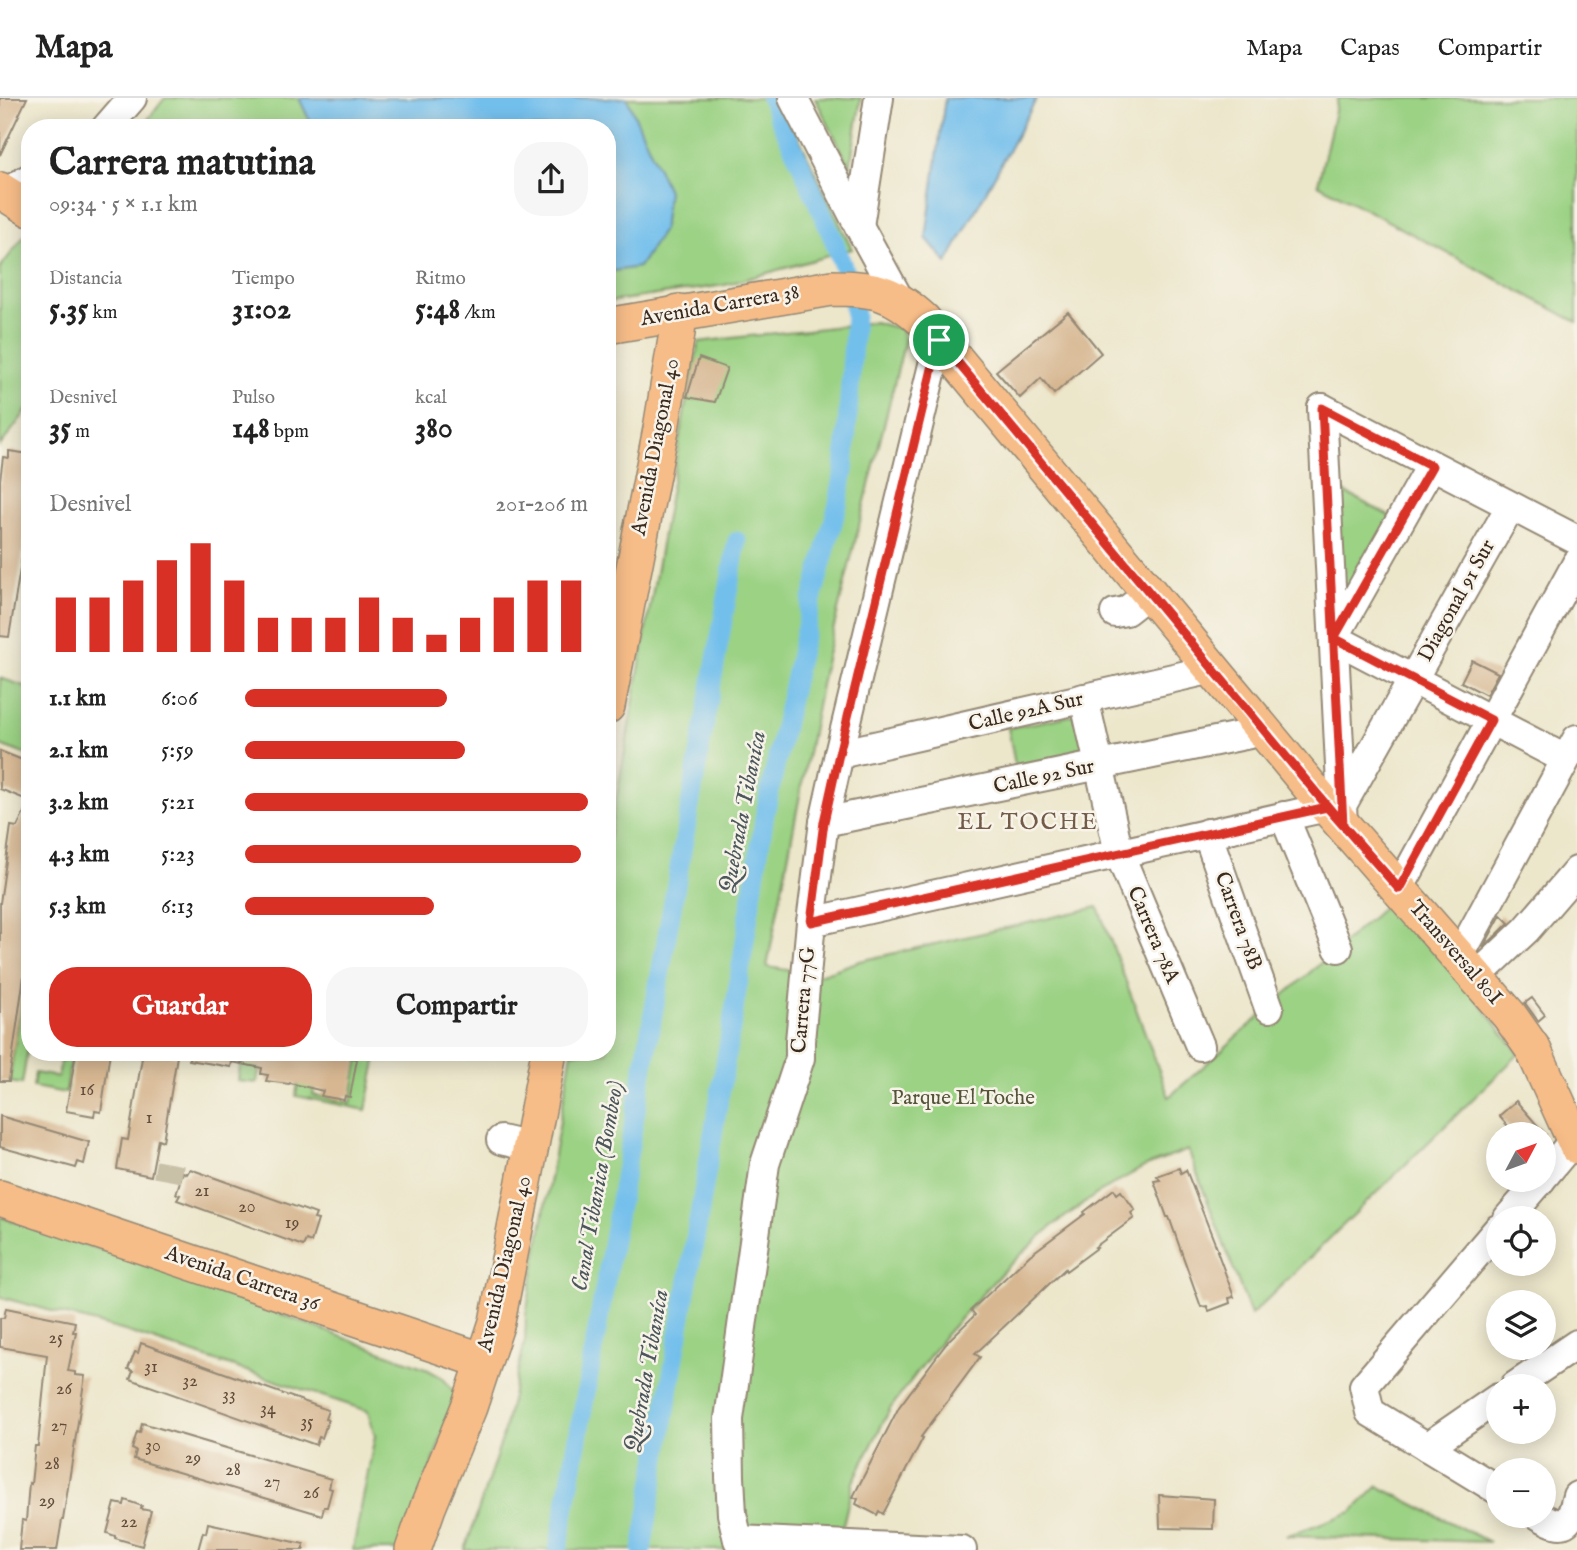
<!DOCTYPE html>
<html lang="es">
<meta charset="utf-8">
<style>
:root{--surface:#fff;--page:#f6f6f6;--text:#222;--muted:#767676;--line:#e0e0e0;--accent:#d93025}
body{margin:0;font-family:"IM FELL English",serif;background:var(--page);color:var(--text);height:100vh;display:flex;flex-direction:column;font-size:26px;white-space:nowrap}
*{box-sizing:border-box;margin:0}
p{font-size:23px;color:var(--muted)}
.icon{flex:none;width:38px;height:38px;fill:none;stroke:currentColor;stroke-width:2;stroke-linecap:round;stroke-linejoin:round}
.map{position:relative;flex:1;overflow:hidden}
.details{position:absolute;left:21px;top:21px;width:595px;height:942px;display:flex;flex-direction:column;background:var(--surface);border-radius:28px;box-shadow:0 4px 18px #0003}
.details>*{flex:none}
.needle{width:46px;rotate:49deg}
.controls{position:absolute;left:1486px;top:1024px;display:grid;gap:14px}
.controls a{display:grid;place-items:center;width:70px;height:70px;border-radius:50%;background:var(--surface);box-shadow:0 4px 18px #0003;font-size:35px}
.pin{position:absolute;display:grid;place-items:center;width:60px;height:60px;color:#fff;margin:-30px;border:4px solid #fff;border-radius:50%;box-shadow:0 2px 7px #0007}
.round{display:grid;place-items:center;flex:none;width:74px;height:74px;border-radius:28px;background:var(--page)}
.overview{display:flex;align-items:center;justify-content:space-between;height:119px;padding:0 28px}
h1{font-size:38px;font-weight:800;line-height:52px}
.metrics{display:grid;grid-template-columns:repeat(3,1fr);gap:10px;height:119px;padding:7px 28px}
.metrics div{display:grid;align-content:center}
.metrics b{font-size:30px;font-weight:800}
.metrics small{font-size:19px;font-weight:400}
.metrics p{font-size:19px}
.chart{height:196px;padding:14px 28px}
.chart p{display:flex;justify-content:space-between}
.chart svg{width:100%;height:126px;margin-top:7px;stroke:var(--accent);stroke-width:6}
.action{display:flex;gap:14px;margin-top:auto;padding:14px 28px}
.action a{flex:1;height:80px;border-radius:28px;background:var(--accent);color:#fff;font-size:28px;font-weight:800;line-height:80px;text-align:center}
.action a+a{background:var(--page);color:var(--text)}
ul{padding:0 28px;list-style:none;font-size:23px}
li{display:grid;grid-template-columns:112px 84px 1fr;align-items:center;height:52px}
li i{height:18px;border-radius:9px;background:var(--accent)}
header{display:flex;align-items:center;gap:42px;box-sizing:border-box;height:98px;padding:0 35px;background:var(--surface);border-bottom:2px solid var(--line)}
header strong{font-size:33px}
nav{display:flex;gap:38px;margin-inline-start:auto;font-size:24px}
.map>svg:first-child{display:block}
.green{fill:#9bd284;stroke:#6b7e51;stroke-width:2}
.water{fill:#73bfec;stroke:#577485;stroke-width:2}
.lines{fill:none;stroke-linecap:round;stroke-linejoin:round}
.canal{stroke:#73bfec;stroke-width:19}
.building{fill:#d7b792}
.minor-tunnel{stroke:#c9c0a8;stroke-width:28;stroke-dasharray:28 14;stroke-linecap:butt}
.minor-casing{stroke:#948874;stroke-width:32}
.major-casing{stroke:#948874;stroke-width:38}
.minor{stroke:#fff;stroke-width:28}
.major{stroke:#f7bd88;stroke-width:35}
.route-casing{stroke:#fff;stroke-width:14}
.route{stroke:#d93025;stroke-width:9}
.labels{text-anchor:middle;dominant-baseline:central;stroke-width:5;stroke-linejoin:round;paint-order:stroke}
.number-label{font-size:18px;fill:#624d3b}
.street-label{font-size:21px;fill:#3b2a1e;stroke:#f7f3e8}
.park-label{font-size:21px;fill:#535438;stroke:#f7f3e8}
.water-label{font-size:23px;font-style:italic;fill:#4c575c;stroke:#f7f3e8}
.neighbourhood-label{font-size:23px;letter-spacing:2px;fill:#725b47;stroke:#f7f3e8}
</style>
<header>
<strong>Mapa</strong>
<nav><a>Mapa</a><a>Capas</a><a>Compartir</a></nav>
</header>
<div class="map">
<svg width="1577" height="1452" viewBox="0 0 1577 1452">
<rect width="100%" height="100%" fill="#f7f3e8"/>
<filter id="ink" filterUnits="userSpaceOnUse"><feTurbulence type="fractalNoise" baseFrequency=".0143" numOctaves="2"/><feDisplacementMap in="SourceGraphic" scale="14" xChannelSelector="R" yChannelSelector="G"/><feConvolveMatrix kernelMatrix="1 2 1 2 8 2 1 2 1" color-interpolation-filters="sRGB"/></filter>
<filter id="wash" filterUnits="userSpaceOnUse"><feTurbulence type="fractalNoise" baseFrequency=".00686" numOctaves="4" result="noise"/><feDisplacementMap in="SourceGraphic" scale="28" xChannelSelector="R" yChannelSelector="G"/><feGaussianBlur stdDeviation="1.57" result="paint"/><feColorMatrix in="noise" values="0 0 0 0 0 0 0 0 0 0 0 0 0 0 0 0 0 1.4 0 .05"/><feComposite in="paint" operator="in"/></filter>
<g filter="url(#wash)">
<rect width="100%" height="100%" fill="#ece6cb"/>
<g class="green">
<path d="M165,0h615l72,151 -127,36 -118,17v-174h-466z"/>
<path d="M815,0h46l-11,69z"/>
<path d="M1338,0h239v224l-259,-138z"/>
<path d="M24,138l6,3v167l-30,40v-178z"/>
<path d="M874,224l27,7 4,11 -79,319 -59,308 52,8 41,-14 238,-54 71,190 216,-191 68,63 66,85 -268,261 -63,-165 -44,17 -43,24 -50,36 -46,42 -59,65 -56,75 -37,73 -10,43 -11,8 -88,17h-279l37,-111 23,-98 1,-26 46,-263h35v-200l80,-455 12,-55c59,-8 117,-12 175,-20z"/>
<path d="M1331,387l64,34 -52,99z"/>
<path d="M0,580l30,10v68l-30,-11z"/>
<path d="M1080,616l9,47 -72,14 -9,-47z"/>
<path d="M30,852v86l-8,48 -13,-2z"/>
<path d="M62,954h10l-6,41 -33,-6 2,-14 23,4z"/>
<path d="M242,954h20l-5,31 -19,-2z"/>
<path d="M302,954h19l-8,43 38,8 9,-51h18l-12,58 -70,-14z"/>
<path d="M0,1119l156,51 267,99 20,11 12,16 -50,156h-52l22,-114 -7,-25 -243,-80 -125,-34z"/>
<path d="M1378,1388l111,56 -203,-6 66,-24z"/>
</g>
<g class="water">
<path d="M299,0h328l41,93 -5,39 -24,37 -32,5v-144h-294z"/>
<path d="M945,0h92l-90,165 -21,-25z"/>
</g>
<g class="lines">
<g class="canal">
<path d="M558,1452l179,-1009"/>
<path d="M642,1452l91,-533 32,-204 47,-213 26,-96 6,-34 11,-156 -8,-36 -13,-37 -31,-72 -33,-71"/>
</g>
</g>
<g id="blocks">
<g class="building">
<path d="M0,0h27l-27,57z"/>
<path d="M1068,214l33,41 -47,41 -13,-16 -21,20 -24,-27z"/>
<path d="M699,260l28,10 -12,34 -28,-5z"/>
<path d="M9,353l21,3v54l-21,129 -9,-1v-156l3,-23 6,1z"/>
<path d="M1472,562l26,13 -12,22 -25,-13z"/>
<path d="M0,653l30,12v171l-21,147h-9v-178l11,-77 6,1 13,-26 -30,-12z"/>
<path d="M1501,817l8,8 -26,25z"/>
<path d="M1532,900l13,17 -7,6 -13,-18z"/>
<path d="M76,954h34l-9,60 -6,-1 -1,5 -28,-5z"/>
<path d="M143,954h28l-1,3 7,1 -14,85 -5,-2 -7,37 -34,-7 5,-30 6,1z"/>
<path d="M190,954h163l-2,6 6,1 -7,38 -5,-1 -1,4 -23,-4 2,-5 -33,-8 -1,1 -23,-3 2,-6 -7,-1 1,-6 -30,-6 -1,5 -42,-7z"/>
<path d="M1516,1003l29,33h-30l-16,-18z"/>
<path d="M0,1018l89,26 -5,22 -6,-2 -2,6 -76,-21z"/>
<path d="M1179,1070l2,5 5,-3 32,81h-1l17,46 -5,1 1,5 -21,8 -2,-5 -6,1 -32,-90h-2l-13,-36 6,-1 -3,-4z"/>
<path d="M190,1071l126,45 -2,5 4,1 -7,22 -5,-2 -3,6 -126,-46 3,-5 -4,-1 7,-22 4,2z"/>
<path d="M1114,1091l3,5 4,-3 14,19 -4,3 3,5 -39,29 2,1 -31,23 -1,-2 -90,85 5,3 -59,80 2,1 -40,76 -4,-3 -2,4 -21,-11 2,-5 -5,-2 46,-90 50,-67 26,-25 -4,-5 59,-55 55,-41 -1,-2z"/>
<path d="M6,1210l69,14 -2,10h3l-8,39 7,1v3l10,1 -22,144h-1l-5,30h-38l3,-30 4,1 3,-38 2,1 4,-38h3l9,-91 -47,-8v-29h4z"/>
<path d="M141,1245l187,67 -3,9 3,1 -6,18 -3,-1 -3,8 -186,-66 3,-8 -5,-2 7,-17 3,1z"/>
<path d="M142,1325l189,56 -2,9 3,1 -5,18h-3l-2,8 -188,-56 2,-8 -4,-2 5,-17 3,1z"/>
<path d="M1159,1397l55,4 -1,30 -53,-1z"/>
<path d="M125,1402l17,6 -1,3 10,2 -9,35 -27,-8v-2l-8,-3 8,-30 9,2z"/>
<path d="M208,1425l96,21v6h-106l5,-18 3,1z"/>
</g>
</g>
</g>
<g filter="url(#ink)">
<use href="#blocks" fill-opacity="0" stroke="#948874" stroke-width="2"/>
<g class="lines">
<path class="minor-tunnel" d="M167,1082l3,-17"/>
<g class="minor-casing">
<g id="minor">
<path d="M793,0l66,128 41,75"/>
<path d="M106,30l26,-30"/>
<path d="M0,98l30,-18"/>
<path d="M859,128l20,-128"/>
<path d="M939,242l-100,414 -15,68 -13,100 -11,119v17l-35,106 -36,255 1,58 2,37 6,26 224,10"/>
<path d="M1322,310l21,417"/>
<path d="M1322,310l255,132"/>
<path d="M1431,368l-97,172 231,121"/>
<path d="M1115,515l11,-2 23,-18"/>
<path d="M1084,600l35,155 81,193"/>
<path d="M839,656l374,-85"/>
<path d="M1342,707l168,-298"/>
<path d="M1284,718l54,132"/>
<path d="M824,724l440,-91"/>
<path d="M1207,735l62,175"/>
<path d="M1399,791l178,-326"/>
<path d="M811,824l516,-115"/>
<path d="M1459,859l118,-218"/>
<path d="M1476,879l50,-47 51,-59"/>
<path d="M501,1042l30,7"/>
<path d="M1544,1078l30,-36"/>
<path d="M1508,1120l33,-38"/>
<path d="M1498,1131l-134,157 6,26 128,78"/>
<path d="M1515,1288l62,-42"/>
<path d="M1427,1349l71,-49"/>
<path d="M1540,1418c27,16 30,7 37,-20"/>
</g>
</g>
<g class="major-casing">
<g id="major">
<path d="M0,92l30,19"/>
<path d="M607,228l225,-38c41,0 60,3 91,32l404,487 182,208 24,34 44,97"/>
<path d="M607,608l54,-277 16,-96 2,-21"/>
<path d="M0,1100l484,163"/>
<path d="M413,1452l15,-43 41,-100 28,-85 52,-270"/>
</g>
</g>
<use href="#minor" class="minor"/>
<use href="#major" class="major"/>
</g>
</g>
<g class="lines" filter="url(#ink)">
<g class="route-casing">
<path id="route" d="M939,242l-100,414 -15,68 -13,100 516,-115 72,82 92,-169 -157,-82 98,-172 -110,-58 21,417 -404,-485"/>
</g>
<use href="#route" class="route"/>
</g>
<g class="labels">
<g class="number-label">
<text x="87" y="992">16</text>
<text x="149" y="1020">1</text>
<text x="202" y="1093">21</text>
<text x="247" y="1109">20</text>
<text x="292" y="1125">19</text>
<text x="56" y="1240">25</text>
<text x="151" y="1269">31</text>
<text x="190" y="1283">32</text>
<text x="64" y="1291">26</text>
<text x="229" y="1297">33</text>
<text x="268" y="1311">34</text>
<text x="307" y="1324">35</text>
<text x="59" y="1328">27</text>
<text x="153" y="1348">30</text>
<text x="193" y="1360">29</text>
<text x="52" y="1366">28</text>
<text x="233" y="1372">28</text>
<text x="272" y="1384">27</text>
<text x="311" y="1395">26</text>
<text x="47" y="1403">29</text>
<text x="129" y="1424">22</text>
</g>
<g class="street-label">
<text transform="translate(720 208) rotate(-10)">Avenida Carrera 38</text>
<text transform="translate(656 349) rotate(-79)">Avenida Diagonal 40</text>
<text transform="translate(1457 503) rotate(-61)">Diagonal 91 Sur</text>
<text transform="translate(1026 614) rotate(-13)">Calle 92A Sur</text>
<text transform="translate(1044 679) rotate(-12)">Calle 92 Sur</text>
<text transform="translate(1238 823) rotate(70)">Carrera 78B</text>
<text transform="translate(1153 837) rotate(67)">Carrera 78A</text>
<text transform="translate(1455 855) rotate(49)">Transversal 80I</text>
<text transform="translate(804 902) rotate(-85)">Carrera 77G</text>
<text transform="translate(505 1166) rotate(-77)">Avenida Diagonal 40</text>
<text transform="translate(242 1181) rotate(19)">Avenida Carrera 36</text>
</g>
<g class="park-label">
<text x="963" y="1000">Parque El Toche</text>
</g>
<g class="water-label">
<text transform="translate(743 714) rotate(-79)">Quebrada Tibaníca</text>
<text transform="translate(598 1088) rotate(-80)">Canal Tibanica (Bombeo)</text>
<text transform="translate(647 1273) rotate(-80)">Quebrada Tibaníca</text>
</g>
<g class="neighbourhood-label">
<text x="1028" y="724">EL TOCHE</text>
</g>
</g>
</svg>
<div class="controls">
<a><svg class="needle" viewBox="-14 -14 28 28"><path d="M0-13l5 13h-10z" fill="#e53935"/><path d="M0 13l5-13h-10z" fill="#767676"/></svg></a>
<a><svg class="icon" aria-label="locate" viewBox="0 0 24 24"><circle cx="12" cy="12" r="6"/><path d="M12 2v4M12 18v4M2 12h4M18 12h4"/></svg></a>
<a><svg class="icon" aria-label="layers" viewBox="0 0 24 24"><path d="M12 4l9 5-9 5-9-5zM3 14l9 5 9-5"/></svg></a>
<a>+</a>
<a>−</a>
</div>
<div class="pin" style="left:939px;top:242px;background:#1e9e55"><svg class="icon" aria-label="arrive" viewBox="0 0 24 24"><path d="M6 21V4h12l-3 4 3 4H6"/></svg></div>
<section class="details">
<div class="overview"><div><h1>Carrera matutina</h1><p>09:34 · 5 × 1.1 km</p></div><a class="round"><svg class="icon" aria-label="share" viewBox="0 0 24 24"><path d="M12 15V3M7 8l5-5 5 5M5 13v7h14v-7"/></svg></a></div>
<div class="metrics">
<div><p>Distancia</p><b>5.35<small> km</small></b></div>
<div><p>Tiempo</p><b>31:02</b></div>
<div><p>Ritmo</p><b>5:48<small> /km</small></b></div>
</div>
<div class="metrics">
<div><p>Desnivel</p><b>35<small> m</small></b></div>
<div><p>Pulso</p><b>148<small> bpm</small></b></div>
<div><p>kcal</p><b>380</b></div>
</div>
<div class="chart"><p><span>Desnivel</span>201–206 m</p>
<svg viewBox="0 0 160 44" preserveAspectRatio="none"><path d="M5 44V25M15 44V25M25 44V19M35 44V12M45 44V6M55 44V19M65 44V32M75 44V32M85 44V32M95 44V25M105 44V32M115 44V38M125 44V32M135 44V25M145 44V19M155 44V19"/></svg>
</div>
<ul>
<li><b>1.1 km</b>6:06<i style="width:59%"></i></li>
<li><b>2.1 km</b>5:59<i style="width:64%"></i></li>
<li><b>3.2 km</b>5:21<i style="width:100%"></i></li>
<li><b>4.3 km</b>5:23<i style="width:98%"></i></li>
<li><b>5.3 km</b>6:13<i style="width:55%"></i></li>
</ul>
<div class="action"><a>Guardar</a><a>Compartir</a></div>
</section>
</div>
